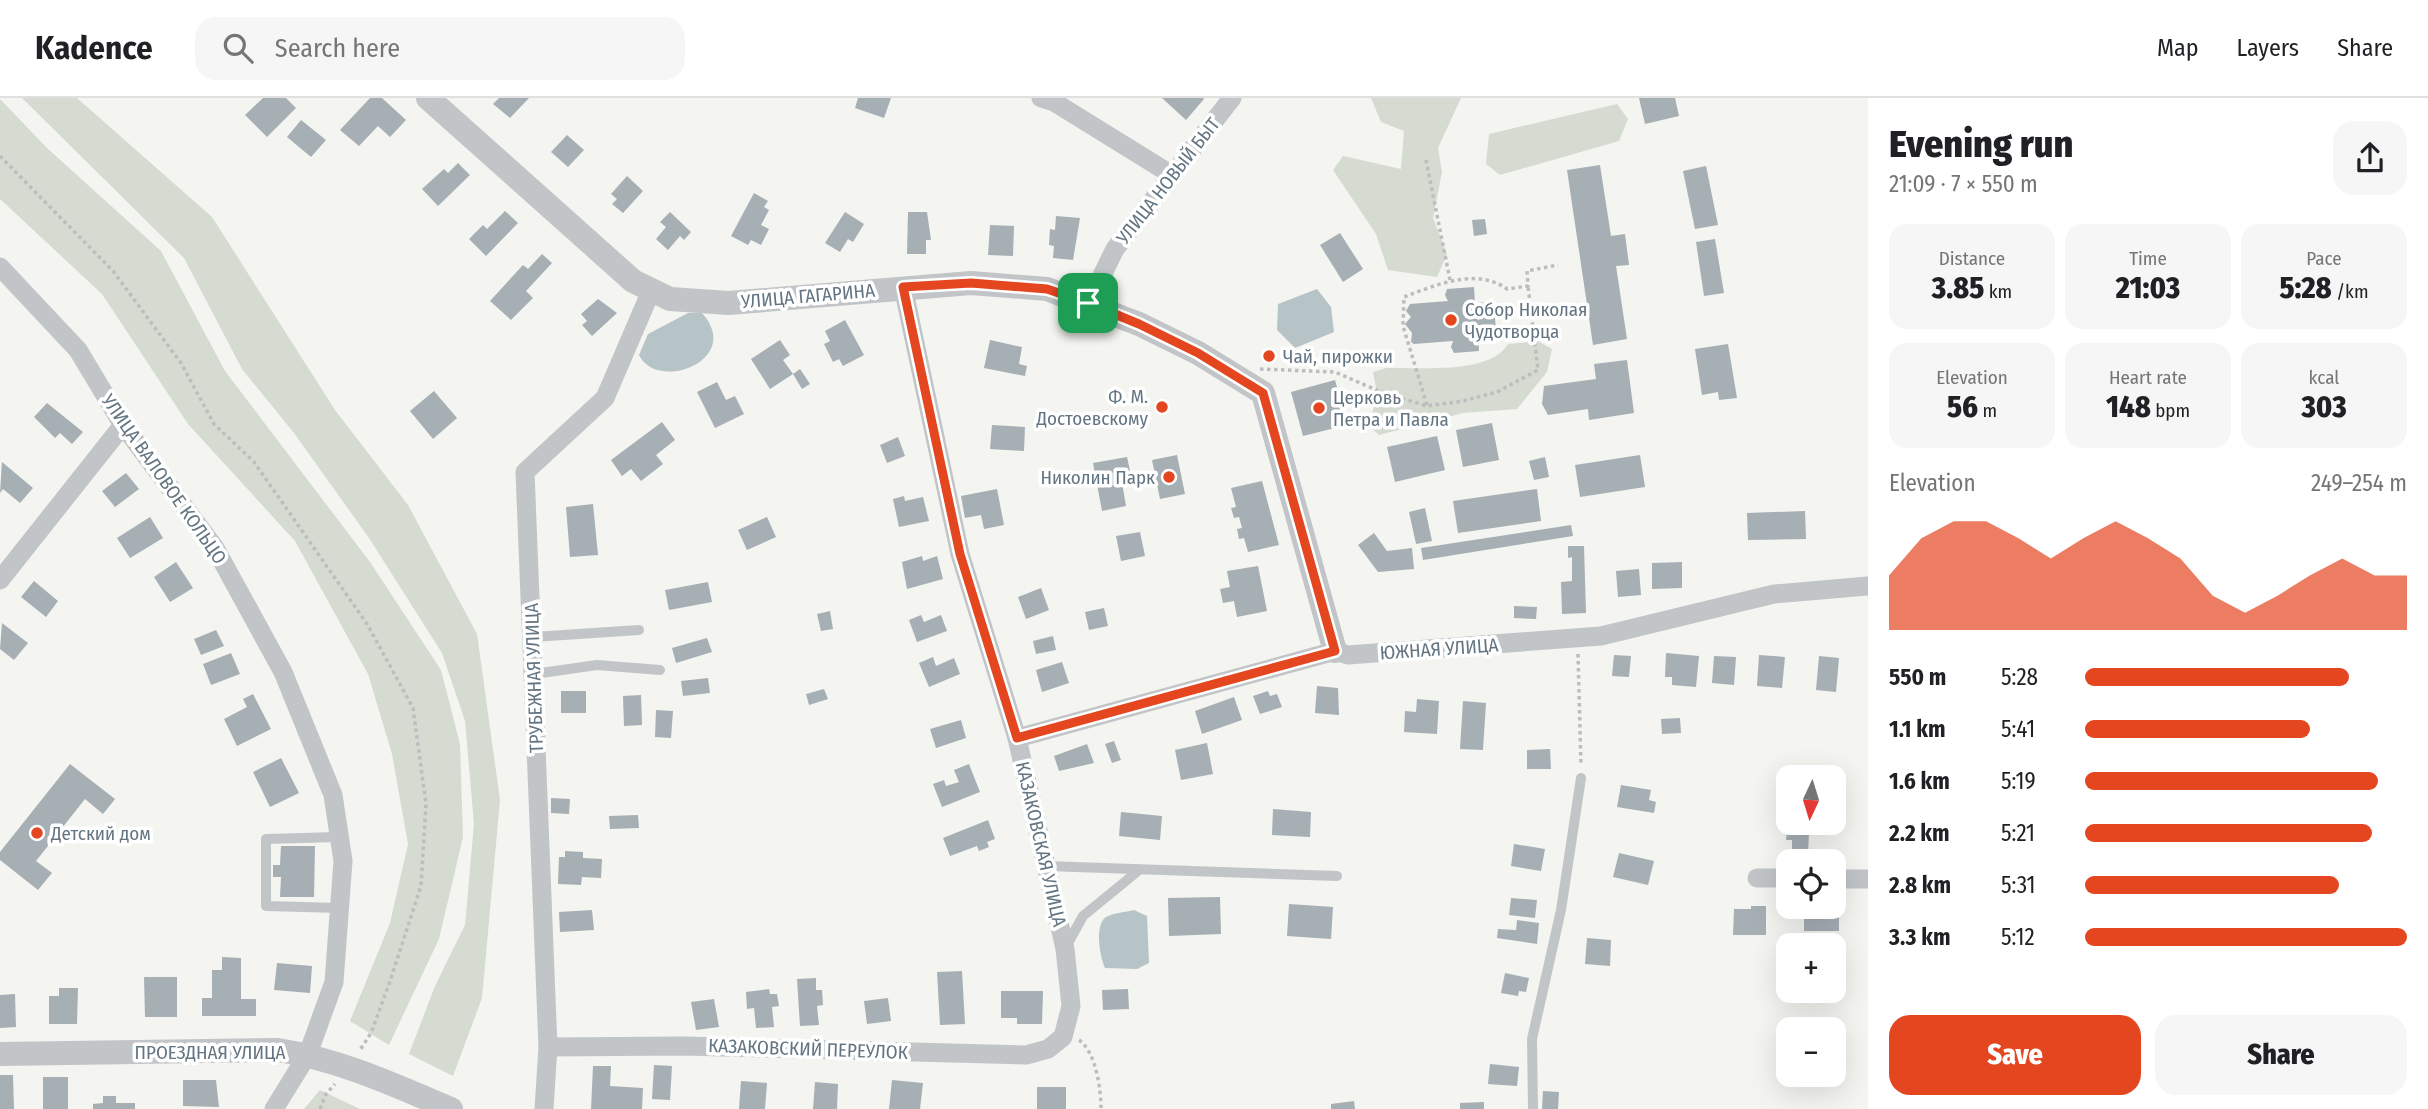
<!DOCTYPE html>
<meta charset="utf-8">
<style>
:root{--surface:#fff;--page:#f6f6f6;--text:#202124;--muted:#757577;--line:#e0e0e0;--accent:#e44620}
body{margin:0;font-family:"Fira Sans Condensed",sans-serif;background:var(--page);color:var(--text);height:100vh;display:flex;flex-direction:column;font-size:26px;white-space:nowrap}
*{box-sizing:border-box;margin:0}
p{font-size:23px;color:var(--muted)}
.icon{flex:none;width:38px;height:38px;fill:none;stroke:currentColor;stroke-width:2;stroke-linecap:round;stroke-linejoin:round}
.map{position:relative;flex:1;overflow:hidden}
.side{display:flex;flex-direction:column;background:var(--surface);width:560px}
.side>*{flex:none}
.needle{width:46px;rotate:184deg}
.fabs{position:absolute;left:1776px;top:667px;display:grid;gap:14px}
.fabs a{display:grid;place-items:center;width:70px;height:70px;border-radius:14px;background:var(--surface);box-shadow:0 7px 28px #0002;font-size:35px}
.pin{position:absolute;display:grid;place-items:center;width:60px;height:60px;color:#fff;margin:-30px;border-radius:14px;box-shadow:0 4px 10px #0006}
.round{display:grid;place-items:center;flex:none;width:74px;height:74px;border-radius:21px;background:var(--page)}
.headline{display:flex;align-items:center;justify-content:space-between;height:119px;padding:0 21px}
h1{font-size:38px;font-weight:800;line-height:52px}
.metrics{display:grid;grid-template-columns:repeat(3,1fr);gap:10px;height:119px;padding:7px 21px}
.metrics div{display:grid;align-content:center;border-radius:18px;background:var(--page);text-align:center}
.metrics b{font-size:30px;font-weight:800}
.metrics small{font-size:19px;font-weight:400}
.metrics p{font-size:19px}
.chart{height:196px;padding:14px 21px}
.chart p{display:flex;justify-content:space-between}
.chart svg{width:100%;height:126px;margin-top:7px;fill:var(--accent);opacity:.7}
.button{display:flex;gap:14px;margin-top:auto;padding:14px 21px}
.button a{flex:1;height:80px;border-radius:21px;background:var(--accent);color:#fff;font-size:28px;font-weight:800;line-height:80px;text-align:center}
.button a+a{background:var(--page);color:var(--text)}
ul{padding:0 21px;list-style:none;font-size:23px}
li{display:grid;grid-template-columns:112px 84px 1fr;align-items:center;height:52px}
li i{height:18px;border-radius:9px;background:var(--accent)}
header{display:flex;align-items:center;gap:42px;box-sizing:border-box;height:98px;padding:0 35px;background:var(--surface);border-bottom:2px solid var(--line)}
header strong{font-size:33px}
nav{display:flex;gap:38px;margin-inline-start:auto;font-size:24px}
.search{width:490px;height:63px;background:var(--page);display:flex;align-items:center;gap:18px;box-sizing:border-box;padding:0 24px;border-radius:21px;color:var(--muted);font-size:26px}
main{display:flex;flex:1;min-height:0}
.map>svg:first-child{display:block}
.green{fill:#d5dbd1}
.water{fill:#b7c4c7}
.building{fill:#a6afb4}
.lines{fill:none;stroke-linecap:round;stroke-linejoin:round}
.path{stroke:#bbbdbf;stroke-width:3.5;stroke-dasharray:3.5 3.5;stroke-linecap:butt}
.service{stroke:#c1c5c8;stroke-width:10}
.minor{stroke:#c1c5c8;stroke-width:19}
.tertiary{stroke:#c1c5c8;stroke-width:24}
.route-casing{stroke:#fff;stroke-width:14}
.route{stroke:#e44620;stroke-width:9}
.poi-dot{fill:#e44620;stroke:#fff;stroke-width:2.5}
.labels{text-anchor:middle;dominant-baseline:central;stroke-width:7;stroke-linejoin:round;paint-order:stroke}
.street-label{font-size:19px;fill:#637582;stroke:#fff}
.poi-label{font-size:19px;fill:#637582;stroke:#fff;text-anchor:start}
</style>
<header>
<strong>Kadence</strong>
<div class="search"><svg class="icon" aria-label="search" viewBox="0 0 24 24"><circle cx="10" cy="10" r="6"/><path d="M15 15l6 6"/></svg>Search here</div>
<nav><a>Map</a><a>Layers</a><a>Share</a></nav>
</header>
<main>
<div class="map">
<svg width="1868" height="1011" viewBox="0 0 1868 1011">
<rect width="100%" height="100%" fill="#f4f4f0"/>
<g class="green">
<path d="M22,0h55l135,119 123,193 73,95 69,129 23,166 -18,198 -29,78 -44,-22 26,-68 30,-61 9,-101 -9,-103 -23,-68 -73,-115 -75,-105 -52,-64 -58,-111z"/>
<path d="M1371,0h90l-23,50 4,24 -9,46 14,36 -10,23 -49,-7 -12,-36 -43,-64 10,-14 58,13 3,-38 -23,-9z"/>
<path d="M0,1l47,49 114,103 64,120 145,191 71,108 19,74 3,93 -24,102 -50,106 -39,-24 40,-98 18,-79 -16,-90 -24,-80 -73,-133 -107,-117 -86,-130 -102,-95z"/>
<path d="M1617,6l11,15 -9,22 -119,34 -14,-11 3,-30z"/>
<path d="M1538,243l14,8 -5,23 -30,37 -54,4 -84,22 -10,-9 8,-33 -4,-21 13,-4c34,-1 104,7 122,-24z"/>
<path d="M320,992l40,19h-56z"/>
</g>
<g class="water">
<path d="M1317,191l14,18 3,25 -39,16 -18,-18 1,-26z"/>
<path d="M688,215h14c42,47 -45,80 -63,42l9,-21z"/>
<path d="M1134,812l13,6 2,47 -12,6 -32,-1c-5,-11 -11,-43 1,-51 7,-4 20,-5 28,-7z"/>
</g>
<g class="building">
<path d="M263,0h23l10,10 -29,29 -22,-22z"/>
<path d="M370,0h12l24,22 -16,17 -12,-11 -19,20 -19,-16z"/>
<path d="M499,0h30l-19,20 -17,-14z"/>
<path d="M858,0h33l-7,20 -29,-10z"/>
<path d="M1162,0h41l1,1 -18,21z"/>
<path d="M1639,0h36l4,18 -34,8z"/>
<path d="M301,22l25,20 -15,17 -24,-20z"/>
<path d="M567,37l17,15 -16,17 -17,-15z"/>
<path d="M458,65l12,12 -32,31 -16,-17 22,-20 4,4z"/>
<path d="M1600,67l11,71 14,-2 4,31 -13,1 11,73 -34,6 -26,-175z"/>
<path d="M1706,68l12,59 -23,4 -12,-58z"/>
<path d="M627,78l16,15 -20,22 -11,-9 5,-5 -6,-5z"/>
<path d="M754,95l14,8 -4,6 5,3 -8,15 8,4 -8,16 -10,-5 -3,5 -17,-9z"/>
<path d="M505,113l13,12 -32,33 -17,-17 14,-14 4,4z"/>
<path d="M670,114l21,20 -7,8 -4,-4 -12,14 -12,-11 10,-12 -6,-5z"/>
<path d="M845,114l19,12 -11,18 -5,-3 -8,13 -15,-9z"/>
<path d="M908,114h19l4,28h-5v14h-19z"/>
<path d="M1056,118l24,2 -7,42 -20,-2 1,-12 -5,-1 1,-16 5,1z"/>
<path d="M1485,121l2,15 -13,2 -2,-16z"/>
<path d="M990,127l24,1 -1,30 -25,-1z"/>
<path d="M1340,135l23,36 -20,13 -23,-37z"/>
<path d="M1715,141l9,54 -20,3 -8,-54z"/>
<path d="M542,156l10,9 -26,28 7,7 -22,22 -21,-19 33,-36 5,4z"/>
<path d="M1474,189l1,16 18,-1 2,15 1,15 -18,2 1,17 -25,2 -3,-6 2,-6 -39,3 -3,-2 1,-9 -7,-9 6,-7 -5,-6 4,-7 38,-3 -3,-6 2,-6z"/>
<path d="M598,201l19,14 -25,23 -10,-11 5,-4 -6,-7z"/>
<path d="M845,222l19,35 -21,11 -4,-7 -6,3 -9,-18 6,-3 -5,-10z"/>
<path d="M780,242l10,15 -7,5 10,14 -23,15 -19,-30z"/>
<path d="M990,242l32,7 -3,17 8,2 -2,10 -41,-8z"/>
<path d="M1728,246l9,54 -18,2 -1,-8 -16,3 -7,-46z"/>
<path d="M1627,262l7,53 -45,7 -1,-11 -40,6 -6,-11 2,-18 52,-7 -2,-15z"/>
<path d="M800,271l10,15 -8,5 -9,-15z"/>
<path d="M1335,282l12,45 -44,11 -12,-44z"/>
<path d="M717,284l9,18 9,-4 9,18 -29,14 -18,-36z"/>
<path d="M434,293l23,27 -24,21 -23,-28z"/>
<path d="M47,305l36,29 -11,12 -12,-11 -5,5 -21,-21z"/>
<path d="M662,324l13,18 -19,15 7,9 -22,17 -10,-12 -9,7 -11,-16z"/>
<path d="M1492,325l7,37 -36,7 -7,-37z"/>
<path d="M992,327l33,2 -1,24 -34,-2z"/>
<path d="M1437,338l8,34 -50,12 -8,-35z"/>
<path d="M898,339l7,19 -18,7 -7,-18z"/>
<path d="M1177,357l8,39 -25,5 -8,-39z"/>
<path d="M1640,357l5,32 -65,10 -5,-32z"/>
<path d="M1127,359l4,18 -10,2 5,29 -24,5 -9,-48z"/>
<path d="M1545,359l4,20 -15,3 -5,-19z"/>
<path d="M2,364l31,26 -13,15 -17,-14 -3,4z"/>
<path d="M126,375l13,16 -24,18 -13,-16z"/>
<path d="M1262,383l17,64 -31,7 -4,-14 -5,1 -2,-10 5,-1 -3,-11 -5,1 -3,-10 5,-1 -5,-19z"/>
<path d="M997,391l7,36 -20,4 -3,-14 -16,3 -4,-22z"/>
<path d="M1537,391l4,32 -83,12 -5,-32z"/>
<path d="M904,398l1,5 18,-4 6,24 -30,6 -6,-28z"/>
<path d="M593,406l5,51 -28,2 -4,-50z"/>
<path d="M1425,410l7,33 -16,3 -7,-32z"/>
<path d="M1805,413l1,28 -58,1 -1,-27z"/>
<path d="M150,419l13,21 -33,20 -13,-20z"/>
<path d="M767,419l9,20 -29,13 -9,-20z"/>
<path d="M1571,427l2,11 -150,24 -2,-12z"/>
<path d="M1140,434l5,24 -24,5 -5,-25z"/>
<path d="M1374,435l13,18 25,-3 2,21 -36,3 -20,-27z"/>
<path d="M1568,448h16l2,67 -24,1 -1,-32 11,-1v-24l-4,1z"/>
<path d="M922,458l1,5 14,-5 6,23 -36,10 -5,-27z"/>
<path d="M176,464l17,26 -23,14 -16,-25z"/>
<path d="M1682,464v26l-30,1v-26z"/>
<path d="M1258,468l9,45 -30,6 -3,-16 -11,2 -3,-14 10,-2 -3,-16z"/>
<path d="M1639,471l2,26 -23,2 -2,-26z"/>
<path d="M34,483l24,20 -12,16 -25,-20z"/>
<path d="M708,484l4,20 -43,8 -4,-20z"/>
<path d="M1041,490l8,22 -23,9 -8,-22z"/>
<path d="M1514,508l23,1 -1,12 -22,-1z"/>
<path d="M1104,510l4,18 -19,4 -4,-18z"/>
<path d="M830,513l3,18 -12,2 -4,-17z"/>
<path d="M921,517l3,7 17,-7 6,16 -30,11 -8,-22z"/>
<path d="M2,525l26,20 -14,17 -14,-11z"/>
<path d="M216,532l8,16 -23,9 -7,-16z"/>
<path d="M1053,538l3,14 -20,4 -3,-13z"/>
<path d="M707,540l5,14 -36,11 -4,-15z"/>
<path d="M231,555l9,21 -29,11 -8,-21z"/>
<path d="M1666,555l33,3 -3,31 -24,-2v-8h-7z"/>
<path d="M1614,557l17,1 -2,21 -17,-1z"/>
<path d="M1759,557l26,2 -3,31 -25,-2z"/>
<path d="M1714,558l22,1 -2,28 -22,-2z"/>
<path d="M1819,558l20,2 -3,34 -20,-2z"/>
<path d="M933,559l3,9 18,-8 6,16 -31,13 -10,-24z"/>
<path d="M1062,564l7,21 -27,9 -6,-22z"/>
<path d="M708,580l2,15 -27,3 -2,-15z"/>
<path d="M1317,588l21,2 1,27 -24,-2z"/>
<path d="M824,591l4,10 -19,6 -3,-11z"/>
<rect x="561" y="593" width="25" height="22"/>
<path d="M1268,593l2,5 7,-2 5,13 -22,7 -7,-18z"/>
<path d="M253,596l18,35 -34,17 -13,-27 23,-12 -4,-8z"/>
<path d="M641,597l1,30 -18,1 -1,-30z"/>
<path d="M1234,599l8,23 -40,14 -7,-23z"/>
<path d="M1417,601l22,2 -2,33 -33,-2 1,-21 11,1z"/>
<path d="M1463,603l23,2 -3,47 -23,-1z"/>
<path d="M656,612l17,1 -2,27 -16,-1z"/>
<path d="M1680,620l1,15 -19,1 -1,-15z"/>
<path d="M961,622l5,18 -30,10 -6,-19z"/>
<path d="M1114,643l7,19 -9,3 -7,-19z"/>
<path d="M1207,645l6,31 -32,6 -6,-30z"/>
<path d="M1087,646l7,19 -35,8 -5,-15z"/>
<path d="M1550,651l1,20h-24v-19z"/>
<path d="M281,660l18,35 -29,14 -17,-35z"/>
<path d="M70,666l45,35 -12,15 -18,-15 -49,62 16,12 -14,17 -38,-30v-8z"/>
<path d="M969,666l11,28 -38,15 -9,-23 11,-4 2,6 13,-4 -5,-12z"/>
<path d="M1621,687l30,5 -2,10 7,2 -2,11 -37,-6z"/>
<path d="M551,700l19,1 -1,15 -18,-1z"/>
<path d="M1273,711l38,3 -1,25 -38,-2z"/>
<path d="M1121,714l41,4 -2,24 -41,-4z"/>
<path d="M638,717l1,13 -29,1 -1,-13z"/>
<path d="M988,722l7,19 -8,3 2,5 -10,4 -2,-5 -27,10 -7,-18z"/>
<path d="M1787,733l22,1 -1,24 -16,-1v-15h-6z"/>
<path d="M1514,746l31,5 -4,22 -30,-5z"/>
<path d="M281,748h34l-1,51h-34l1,-20h-8v-12h7z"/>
<path d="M565,753l18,1v6l19,1 -1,19 -19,-1 -1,8 -23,-1 1,-27h6z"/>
<path d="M1619,755l35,8 -6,24 -35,-8z"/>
<path d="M1220,799l1,37 -52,2 -1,-38z"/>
<path d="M1511,800l26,2 -2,18 -26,-3z"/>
<path d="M1289,806l44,3 -2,32 -44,-3z"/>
<path d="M1751,808h15v29h-33l1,-26h17z"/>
<path d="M592,812l2,20 -34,2 -1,-20z"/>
<path d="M1810,812h23v4h6v17h-35v-14h6z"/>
<path d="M1517,822l22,3 -2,21 -40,-6 1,-9 18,1z"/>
<path d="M1587,840l24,2 -1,26 -25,-2z"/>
<path d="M222,859l19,1v41h15v17h-54v-18h10v-28h10z"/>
<path d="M277,865l35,3 -2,27 -36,-3z"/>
<path d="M962,873l3,53 -25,1 -3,-53z"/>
<path d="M1505,875l24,5 -3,14 -7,-1 -1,5 -17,-3z"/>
<path d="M144,879h33v40h-32z"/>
<path d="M816,880v12h6l1,15 -6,1 2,19 -19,1 -3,-47z"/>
<path d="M59,890h19l-1,36h-28v-28h10z"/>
<path d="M769,891l1,5h7l2,12 -7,1 2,20 -18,1 -2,-20 -7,1 -1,-17z"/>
<path d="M1128,891l1,20 -26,1 -1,-20z"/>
<path d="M1001,893h42l-1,33h-25v-6h-16z"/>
<path d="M15,896l1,33 -16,1v-33z"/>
<path d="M888,900l3,23 -24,3 -3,-23z"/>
<path d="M714,901l5,28 -23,3 -5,-28z"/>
<path d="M1490,966l29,3 -2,19 -29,-2z"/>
<path d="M654,967l18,1 -2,34 -18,-1z"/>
<path d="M593,968h18l-1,20 33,2 -1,21h-51z"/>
<path d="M0,977h13l1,34h-14z"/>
<rect x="43" y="979" width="25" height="32"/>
<path d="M183,982h33l3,27 -36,-1z"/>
<path d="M892,982l31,3 -3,26h-31z"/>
<path d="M741,983l26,2 -2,26h-26z"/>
<path d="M815,984l23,2 -1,25h-24z"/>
<rect x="1037" y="989" width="29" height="22"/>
<path d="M1543,993l16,1 -1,17h-16z"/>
<path d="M103,998h13v7h19v6h-42v-5l10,-1z"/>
<path d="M1354,1003l1,8h-24v-5z"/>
<path d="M1484,1004v7h-24v-6z"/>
</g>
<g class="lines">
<g class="path">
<path d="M0,58l113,115 68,92 33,61 40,38 113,162 46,84 13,96 -5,82 -32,98 -18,49 -11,17"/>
<path d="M1426,62l24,120"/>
<path d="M1260,271l75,3 46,20 46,14 36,-5 34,-9 41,-22 -10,-84"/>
<path d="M1427,307l-24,-79 1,-29c32,-12 72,-30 103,-8l21,-3 -1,-15 31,-6"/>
<path d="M1578,556l3,112"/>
<path d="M1079,942c17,12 22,49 22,69"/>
<path d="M320,1011l6,-15 9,-10"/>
</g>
<g class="service">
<path d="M533,539l106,-7"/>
<path d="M534,576l63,-9 63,5"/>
<path d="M339,739l-73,2v67l74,2"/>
<path d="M1046,768l291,10"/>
<path d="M1067,847l16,-29 55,-45"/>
<path d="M1533,1011l-1,-70 29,-129 20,-132"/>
</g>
<g class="minor">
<path d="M1041,0l13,4 118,73"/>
<path d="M0,169l78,83 45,75 92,123 68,124 50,123 10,66 -9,121 -26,72 -34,55"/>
<path d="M1088,206l27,-55 117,-151"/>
<path d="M0,482l123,-155"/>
<path d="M1017,640l318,-87 13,4 253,-19 173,-42 94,-8"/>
<path d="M1757,780h31"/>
<path d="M1834,781h34"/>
<path d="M548,949l136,-1 342,9 22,-6 15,-12 8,-31 -6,-57 -48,-211 -57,-184 -57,-267"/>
<path d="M544,1011l4,-62 -23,-575 80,-74 46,-107"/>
</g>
<g class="tertiary">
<path d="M428,0l205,183 37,18 59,4 242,-20 76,6 92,35 59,29 65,40 72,258"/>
<path d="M0,956l278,-4c60,9 116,35 173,59"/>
</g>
</g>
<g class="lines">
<g class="route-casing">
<path id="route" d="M971,185l76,6 41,14 51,21 59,29 65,40 72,258 -318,87 -57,-184 -57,-267z"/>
</g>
<use href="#route" class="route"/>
</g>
<g class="poi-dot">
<circle cx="1451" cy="222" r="7"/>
<circle cx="1269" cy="258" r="7"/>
<circle cx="1162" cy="309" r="7"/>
<circle cx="1319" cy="310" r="7"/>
<circle cx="1169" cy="379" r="7"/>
<circle cx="37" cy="735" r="7"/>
</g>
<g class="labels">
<g class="street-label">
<text transform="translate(1168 83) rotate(-52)">УЛИЦА НОВЫЙ БЫТ</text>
<text transform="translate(808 198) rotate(-5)">УЛИЦА ГАГАРИНА</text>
<text transform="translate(164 381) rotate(55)">УЛИЦА ВАЛОВОЕ КОЛЬЦО</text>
<text transform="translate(1439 551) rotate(-4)">ЮЖНАЯ УЛИЦА</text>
<text transform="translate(534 580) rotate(-92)">ТРУБЕЖНАЯ УЛИЦА</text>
<text transform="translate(1041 746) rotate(77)">КАЗАКОВСКАЯ УЛИЦА</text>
<text transform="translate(808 951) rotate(2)">КАЗАКОВСКИЙ ПЕРЕУЛОК</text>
<text x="210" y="954">ПРОЕЗДНАЯ УЛИЦА</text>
</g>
<g class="poi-label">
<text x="1465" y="211">Собор Николая<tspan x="1465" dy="22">Чудотворца</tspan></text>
<text x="1283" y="258">Чай, пирожки</text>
<text x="1148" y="298" text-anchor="end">Ф. М.<tspan x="1148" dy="22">Достоевскому</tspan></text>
<text x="1333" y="299">Церковь<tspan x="1333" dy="22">Петра и Павла</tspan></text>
<text x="1155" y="379" text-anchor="end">Николин Парк</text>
<text x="51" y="735">Детский дом</text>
</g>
</g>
</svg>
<div class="fabs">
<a><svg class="needle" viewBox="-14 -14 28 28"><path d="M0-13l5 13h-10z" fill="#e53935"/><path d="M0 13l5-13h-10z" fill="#757577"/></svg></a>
<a><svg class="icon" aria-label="locate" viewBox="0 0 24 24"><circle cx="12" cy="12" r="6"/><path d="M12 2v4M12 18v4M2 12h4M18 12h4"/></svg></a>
<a>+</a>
<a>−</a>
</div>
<div class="pin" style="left:1088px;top:205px;background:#1e9e55"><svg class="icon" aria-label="arrive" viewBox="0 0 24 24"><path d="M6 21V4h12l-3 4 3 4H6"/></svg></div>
</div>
<section class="side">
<div class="headline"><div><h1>Evening run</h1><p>21:09 · 7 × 550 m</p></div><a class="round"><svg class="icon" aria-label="share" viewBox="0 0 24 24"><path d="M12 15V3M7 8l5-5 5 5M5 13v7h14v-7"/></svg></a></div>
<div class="metrics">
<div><p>Distance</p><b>3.85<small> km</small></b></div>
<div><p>Time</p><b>21:03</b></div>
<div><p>Pace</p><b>5:28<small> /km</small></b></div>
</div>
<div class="metrics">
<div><p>Elevation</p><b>56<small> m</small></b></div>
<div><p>Heart rate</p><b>148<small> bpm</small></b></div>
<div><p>kcal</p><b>303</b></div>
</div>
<div class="chart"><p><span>Elevation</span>249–254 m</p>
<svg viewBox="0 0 160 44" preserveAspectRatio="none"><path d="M0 44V25L10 12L20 6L30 6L40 12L50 19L60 12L70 6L80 12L90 19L100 32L110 38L120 32L130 25L140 19L150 25L160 25V44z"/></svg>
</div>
<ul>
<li><b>550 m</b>5:28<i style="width:82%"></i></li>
<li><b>1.1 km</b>5:41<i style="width:70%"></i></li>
<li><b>1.6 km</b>5:19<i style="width:91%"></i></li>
<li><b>2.2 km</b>5:21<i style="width:89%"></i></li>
<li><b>2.8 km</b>5:31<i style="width:79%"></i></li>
<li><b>3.3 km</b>5:12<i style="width:100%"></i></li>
</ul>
<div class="button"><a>Save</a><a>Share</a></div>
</section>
</main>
